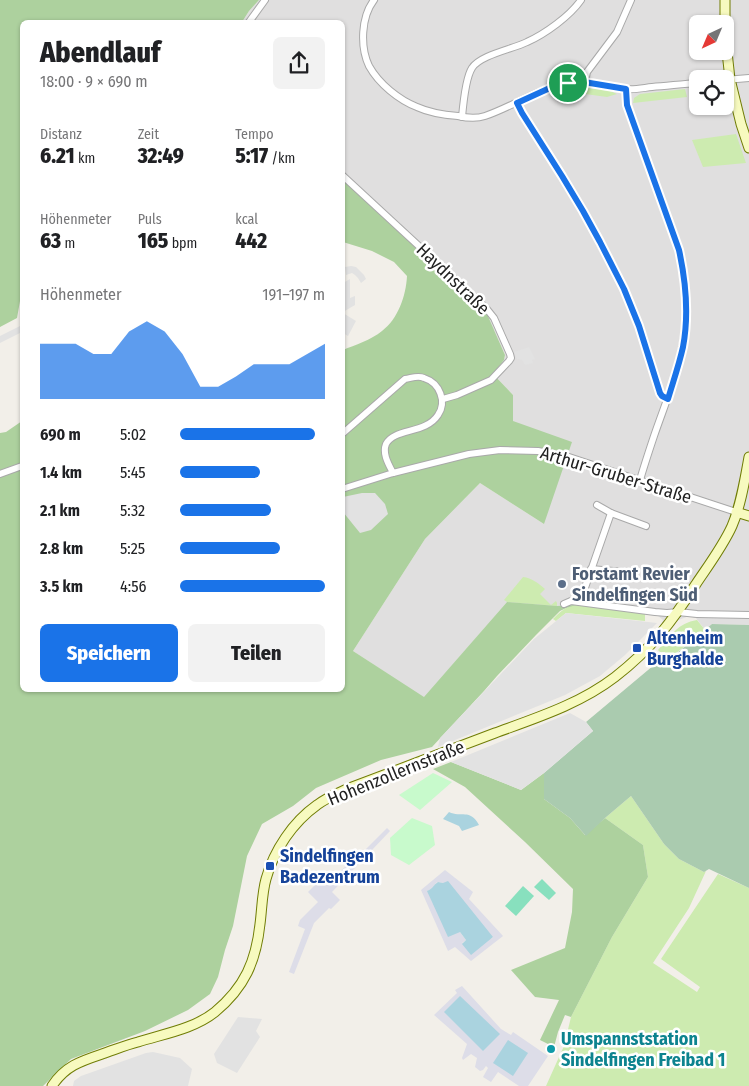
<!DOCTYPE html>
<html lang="de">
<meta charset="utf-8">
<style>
:root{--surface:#fff;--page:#f2f2f2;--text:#202124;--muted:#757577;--accent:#1a73e8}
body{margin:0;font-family:"Fira Sans Condensed",sans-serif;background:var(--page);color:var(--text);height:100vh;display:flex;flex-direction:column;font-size:19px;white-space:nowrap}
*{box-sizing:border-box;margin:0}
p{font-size:16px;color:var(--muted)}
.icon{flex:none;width:28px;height:28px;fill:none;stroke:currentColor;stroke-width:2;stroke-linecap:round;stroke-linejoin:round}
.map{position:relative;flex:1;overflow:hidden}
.drawer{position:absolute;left:20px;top:20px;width:325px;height:672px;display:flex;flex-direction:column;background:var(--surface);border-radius:8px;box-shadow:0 1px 4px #0004}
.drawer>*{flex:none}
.needle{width:32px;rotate:224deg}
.fabs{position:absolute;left:689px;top:15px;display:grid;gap:10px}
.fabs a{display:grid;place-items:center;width:45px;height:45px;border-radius:8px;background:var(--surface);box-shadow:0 1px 4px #0004;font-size:25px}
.pin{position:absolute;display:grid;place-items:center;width:42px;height:42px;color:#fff;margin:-21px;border:2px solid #fff;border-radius:50%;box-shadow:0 1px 5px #0007}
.round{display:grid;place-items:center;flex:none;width:52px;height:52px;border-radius:8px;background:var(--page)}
.overview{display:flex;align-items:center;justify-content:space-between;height:85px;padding:0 20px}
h1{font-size:28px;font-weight:800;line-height:38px}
.figures{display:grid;grid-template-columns:repeat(3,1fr);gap:8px;height:85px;padding:5px 20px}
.figures div{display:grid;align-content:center}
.figures b{font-size:21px;font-weight:800}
.figures small{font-size:14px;font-weight:400}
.figures p{font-size:14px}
.chart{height:140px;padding:10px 20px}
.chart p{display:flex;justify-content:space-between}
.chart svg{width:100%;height:90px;margin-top:5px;fill:var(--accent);opacity:.7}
.cta{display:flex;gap:10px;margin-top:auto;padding:10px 20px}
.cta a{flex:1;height:58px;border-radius:8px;background:var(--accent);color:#fff;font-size:20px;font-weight:800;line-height:58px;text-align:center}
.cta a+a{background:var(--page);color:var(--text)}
ul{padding:0 20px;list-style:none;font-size:16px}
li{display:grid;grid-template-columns:80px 60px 1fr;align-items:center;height:38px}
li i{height:12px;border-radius:6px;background:var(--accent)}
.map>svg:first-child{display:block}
.residential{fill:#e0dfdf;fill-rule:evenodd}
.grass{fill:#cdebb0}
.forest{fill:#add19e}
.cemetery{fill:#aacbaf}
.park{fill:#c8facc}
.pitch{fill:#88e0be}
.parking{fill:#e2e2e2}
.plaza{fill:#dddde8;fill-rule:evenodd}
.water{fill:#aad3df}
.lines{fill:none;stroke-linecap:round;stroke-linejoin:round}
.street-casing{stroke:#a9a9a9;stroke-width:8}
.secondary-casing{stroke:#707d05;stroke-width:11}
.street{stroke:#fff;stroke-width:6}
.secondary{stroke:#f7fabf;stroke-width:9}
.route-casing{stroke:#fff;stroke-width:10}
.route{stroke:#1a73e8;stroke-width:6}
.service-dot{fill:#5c6f8a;stroke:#fff;stroke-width:2}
.transit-dot{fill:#1a4fb4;stroke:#fff;stroke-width:2}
.culture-dot{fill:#0f9aa8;stroke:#fff;stroke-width:2}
.labels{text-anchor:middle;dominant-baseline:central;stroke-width:5;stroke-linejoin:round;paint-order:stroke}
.street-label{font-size:18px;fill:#222;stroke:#fff}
.service-label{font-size:18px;font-weight:bold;fill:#4e5e75;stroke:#fff;text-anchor:start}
.transit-label{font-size:18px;font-weight:bold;fill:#164399;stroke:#fff;text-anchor:start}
.culture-label{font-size:18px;font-weight:bold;fill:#0d838f;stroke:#fff;text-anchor:start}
</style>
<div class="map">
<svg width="749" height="1086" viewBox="0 0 749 1086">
<rect width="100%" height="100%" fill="#f2efe9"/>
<path class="residential" d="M259,0h490v625l-37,-1 -7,6 -9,-12 -7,-2 -13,5 -2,5 -12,-3 1,-3 -6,-5h-9l-72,-10 -19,2 -50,-5 -83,96 -71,-47 72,-112 55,-56 64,41 -31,-103v-26l-20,-21 11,-14 1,-5 -11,-25 -151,-151 -1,-157h-100l7,-11zM698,24h27v27h-27zM698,79h27v27h-27z"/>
<g class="grass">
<path d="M582,87l28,4 7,3 -10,3 -29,-4z"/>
<path d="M685,89l2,8 -54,6 1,-5 6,-4z"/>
<path d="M736,134l10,29 -43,4 -11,-27z"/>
<path d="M523,577c9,1 15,6 22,12l-5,5 11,11 5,-4 1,2v3l-50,-4 -3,-2z"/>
<path d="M576,605l69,9v7l-79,-8 -10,8 -3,-2c7,-7 13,-13 23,-14z"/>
<path d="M697,620l8,10 -40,32v-10h-5l-2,-2c12,-14 20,-27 39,-30z"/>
<path d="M631,796l33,48 15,15 25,13 2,-1 -17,37 -36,55 44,29 3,-5 -39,-28 57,-85 31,14v198h-203l18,-40 7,-29 41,-80 36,-60 -5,-32 -38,-27z"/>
</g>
<g class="forest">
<path d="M0,0h259l-10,11 -7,11h-220v273l-2,6 -3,17 -17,9z"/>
<path d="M343,179l45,42 99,93 18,41 -1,5 -11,14 20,21v26l59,21 -28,82 -64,-41 -55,56 -72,112 71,46 83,-95 50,4 19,-1 -10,3 -6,3 -24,24 -39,41 -13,15 -52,56 -51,13 -65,28 -23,18 -31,18 -15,32 -14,70 -8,24 -7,27 -8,17 -22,16 -43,21 -74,28 -28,27h-43v-653l6,-1 16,-11v269h320l1,-340c12,-5 28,-10 39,-19 16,-12 24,-35 25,-55l-13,-14 -22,-11 -29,-9z"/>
<path d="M451,762l70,28 23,-17v26l26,19 15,17 20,-17 38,27 5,32 -36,60 -41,80 -6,-2 -7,17 -4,15 -14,-7 19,-40 -24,-3 -24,-27 54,-22 7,-36 1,-23 -48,-47 -60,-55 -32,-18z"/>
</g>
<path class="cemetery" d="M712,624l37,1v263l-40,-19 -5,3 -25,-13 -15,-15 -33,-48 -26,22 -19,18 -16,-18 -26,-19v-26l49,-42 -7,-9 74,-62 4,4z"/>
<g class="park">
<path d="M433,773l19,9 -32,28 -21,-15z"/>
<path d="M412,818l20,8 3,19 -26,20 -18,-10 -1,-17z"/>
</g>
<g class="pitch">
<path d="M542,879l14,14 -7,7 -15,-13z"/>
<path d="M523,886l11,10 -18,20 -11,-10z"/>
</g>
<g class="parking">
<path d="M351,266l5,1 8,8 2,4 -5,4 -3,-5 -3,-3 -3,-2 -6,2 -1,-8z"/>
<path d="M350,279v19l5,-2v9l-12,7v-29z"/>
<path d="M343,313l13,8 -8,15 -5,-3z"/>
<path d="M22,325v7l-22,11v-7z"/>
<path d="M529,347l6,12 -3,1 1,3 -8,2 -3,-5 -5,-1 -3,-7z"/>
<path d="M362,493h13l10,11 3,10 -17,16 -11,3 -17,-21v-15z"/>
<path d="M566,613l91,10 -32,32 -25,21 -35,19 -127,52 2,-9 94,-99z"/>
<path d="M570,713l16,9 7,9 -49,42 -23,17 -70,-28z"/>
<path d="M238,1017l24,2 -6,12 4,6 -23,36 -20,-10 -3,-9z"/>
<path d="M153,1052l27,6 12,11 -4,17h-115l1,-5 7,-5 65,-23z"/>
</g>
<g class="plaza">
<path d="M387,828l3,3 -58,61 8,8 -9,9 -2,-1 -15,15 -20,51 -5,-2 16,-43 -7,-3 2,-6 18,-18 -10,-10 14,-14 7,6 27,-29 2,2z"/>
<path d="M445,870l28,22 -4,7 34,37 -32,25 -16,-14 -7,4 -27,-61zM438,882l5,1 50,55 -31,5 4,-3 -38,-49 5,-3 3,-5z"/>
<path d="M462,986l39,43 10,6 2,-3 35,24 -20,30h-9l-21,-14 -7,10 -8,-5 5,-9 -2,-2 -3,4 -3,1 -5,-4 2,-9 -6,-4 -8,6 -1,-2 5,-14 -33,-29 23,-22 -2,-3z"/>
</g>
<g class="water">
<path d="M449,812c12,6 21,-4 30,13l-17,6 -3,-5 -16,-7z"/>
<path d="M448,881l45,56 -22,18 -9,-11 4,-4 -6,-8 -12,5 -21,-46c7,-3 6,-6 11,-9l5,1z"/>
<path d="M460,996l40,38 -17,17 -39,-39z"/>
<path d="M508,1040l20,13 -15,23 -20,-13z"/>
</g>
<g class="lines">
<g class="street-casing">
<g id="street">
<path d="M374,0c-13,17 -14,47 -5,66 10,18 30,34 48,41 13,6 28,8 41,9 9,2 18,3 27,0 27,-9 56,-29 84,-33 20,-3 37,5 57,6 8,1 17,-1 26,-2 15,-1 30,-3 46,-4"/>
<path d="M249,22l16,-22"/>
<path d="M725,80l24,-2"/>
<path d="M585,82l2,-10 30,-40 14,-32"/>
<path d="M626,89l1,16 52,145c5,22 9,46 7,69 -2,41 -19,79 -32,117 -5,15 -10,30 -14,44"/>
<path d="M517,103l5,10 40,63 21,35 41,78 15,37 21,67 2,3 6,3"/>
<path d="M462,117c1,-11 4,-40 10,-49 8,-13 41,-19 55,-26 18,-8 43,-26 54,-42"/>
<path d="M342,175l144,133 8,10 16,36 1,4 -2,3 -18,19 -34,15 -14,4"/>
<path d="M342,434l63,-55c7,-1 13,-4 19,-1 16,5 23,24 14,37 -12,19 -44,13 -52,29 -4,10 3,21 7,29"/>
<path d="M0,474l22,-8"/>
<path d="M342,489l51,-16 76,-19 31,-4 38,1 31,6 167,55"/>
<path d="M597,505l14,8 35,13"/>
<path d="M591,569l33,3"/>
<path d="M580,602l31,-89"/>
<path d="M564,604l7,-3 84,11 12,1 11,-1 19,2 52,1"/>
</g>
</g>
<g class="secondary-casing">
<g id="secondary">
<path d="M725,24v-24"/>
<path d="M725,34l5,45 11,45 8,24"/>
<path d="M736,512l13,4"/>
<path d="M52,1086c13,-20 29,-25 50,-32 12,-4 24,-9 36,-12 25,-8 56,-13 77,-30 30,-25 41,-51 45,-88 2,-15 2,-31 6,-45 8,-29 27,-57 51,-74 9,-7 19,-11 30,-16 49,-19 99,-37 148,-56 41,-15 85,-29 120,-56 36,-28 57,-55 81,-93 12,-18 27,-38 36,-58 9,-21 13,-47 17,-69"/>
</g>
</g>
<use href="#street" class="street"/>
<use href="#secondary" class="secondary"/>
</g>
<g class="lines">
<g class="route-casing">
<path id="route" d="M584,82l42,7 1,16 52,145c7,32 10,65 4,97 -4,18 -10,35 -15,52l-6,-3 -2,-3 -21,-67 -15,-37 -24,-47 -17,-31 -21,-35 -40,-63 -5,-10 35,-16 16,-4z"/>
</g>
<use href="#route" class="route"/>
</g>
<circle class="service-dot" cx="562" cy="584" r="5"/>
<g class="transit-dot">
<rect x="632" y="643" width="10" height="10" rx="2.5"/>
<rect x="265" y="861" width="10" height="10" rx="2.5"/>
</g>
<circle class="culture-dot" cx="551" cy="1049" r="5"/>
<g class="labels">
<g class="street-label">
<text transform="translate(453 279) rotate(44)">Haydnstraße</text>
<text transform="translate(616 475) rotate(17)">Arthur-Gruber-Straße</text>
<text transform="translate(396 773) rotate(-22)">Hohenzollernstraße</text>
</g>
<g class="service-label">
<text x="572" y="574">Forstamt Revier<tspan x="572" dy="21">Sindelfingen Süd</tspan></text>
</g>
<g class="transit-label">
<text x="647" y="638">Altenheim<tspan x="647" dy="21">Burghalde</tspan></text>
<text x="280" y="856">Sindelfingen<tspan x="280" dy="21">Badezentrum</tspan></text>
</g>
<g class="culture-label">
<text x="561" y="1039">Umspannststation<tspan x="561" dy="21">Sindelfingen Freibad 1</tspan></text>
</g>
</g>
</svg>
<div class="fabs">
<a><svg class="needle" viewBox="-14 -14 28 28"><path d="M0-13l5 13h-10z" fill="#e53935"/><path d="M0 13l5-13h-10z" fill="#757577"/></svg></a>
<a><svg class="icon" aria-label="locate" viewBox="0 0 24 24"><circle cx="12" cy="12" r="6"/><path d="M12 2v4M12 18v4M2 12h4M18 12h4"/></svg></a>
</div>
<div class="pin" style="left:568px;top:83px;background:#1e9e55"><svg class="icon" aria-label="arrive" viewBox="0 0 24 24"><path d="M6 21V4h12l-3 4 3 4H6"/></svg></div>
<section class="drawer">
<div class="overview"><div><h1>Abendlauf</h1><p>18:00 · 9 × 690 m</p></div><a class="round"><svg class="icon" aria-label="share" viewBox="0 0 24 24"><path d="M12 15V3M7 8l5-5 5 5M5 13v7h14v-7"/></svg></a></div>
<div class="figures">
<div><p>Distanz</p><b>6.21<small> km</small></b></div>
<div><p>Zeit</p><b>32:49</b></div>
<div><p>Tempo</p><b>5:17<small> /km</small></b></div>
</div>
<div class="figures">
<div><p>Höhenmeter</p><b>63<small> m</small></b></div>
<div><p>Puls</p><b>165<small> bpm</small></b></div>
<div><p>kcal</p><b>442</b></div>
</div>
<div class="chart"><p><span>Höhenmeter</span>191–197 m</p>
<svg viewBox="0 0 160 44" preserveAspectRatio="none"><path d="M0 44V17L10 17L20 17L30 22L40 22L50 11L60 6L70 11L80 22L90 38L100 38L110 33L120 27L130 27L140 27L150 22L160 17V44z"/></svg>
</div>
<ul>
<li><b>690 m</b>5:02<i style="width:93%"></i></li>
<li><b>1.4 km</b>5:45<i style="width:55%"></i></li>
<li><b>2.1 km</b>5:32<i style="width:63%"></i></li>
<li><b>2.8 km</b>5:25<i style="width:69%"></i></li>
<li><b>3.5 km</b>4:56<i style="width:100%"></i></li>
</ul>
<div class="cta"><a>Speichern</a><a>Teilen</a></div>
</section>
</div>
